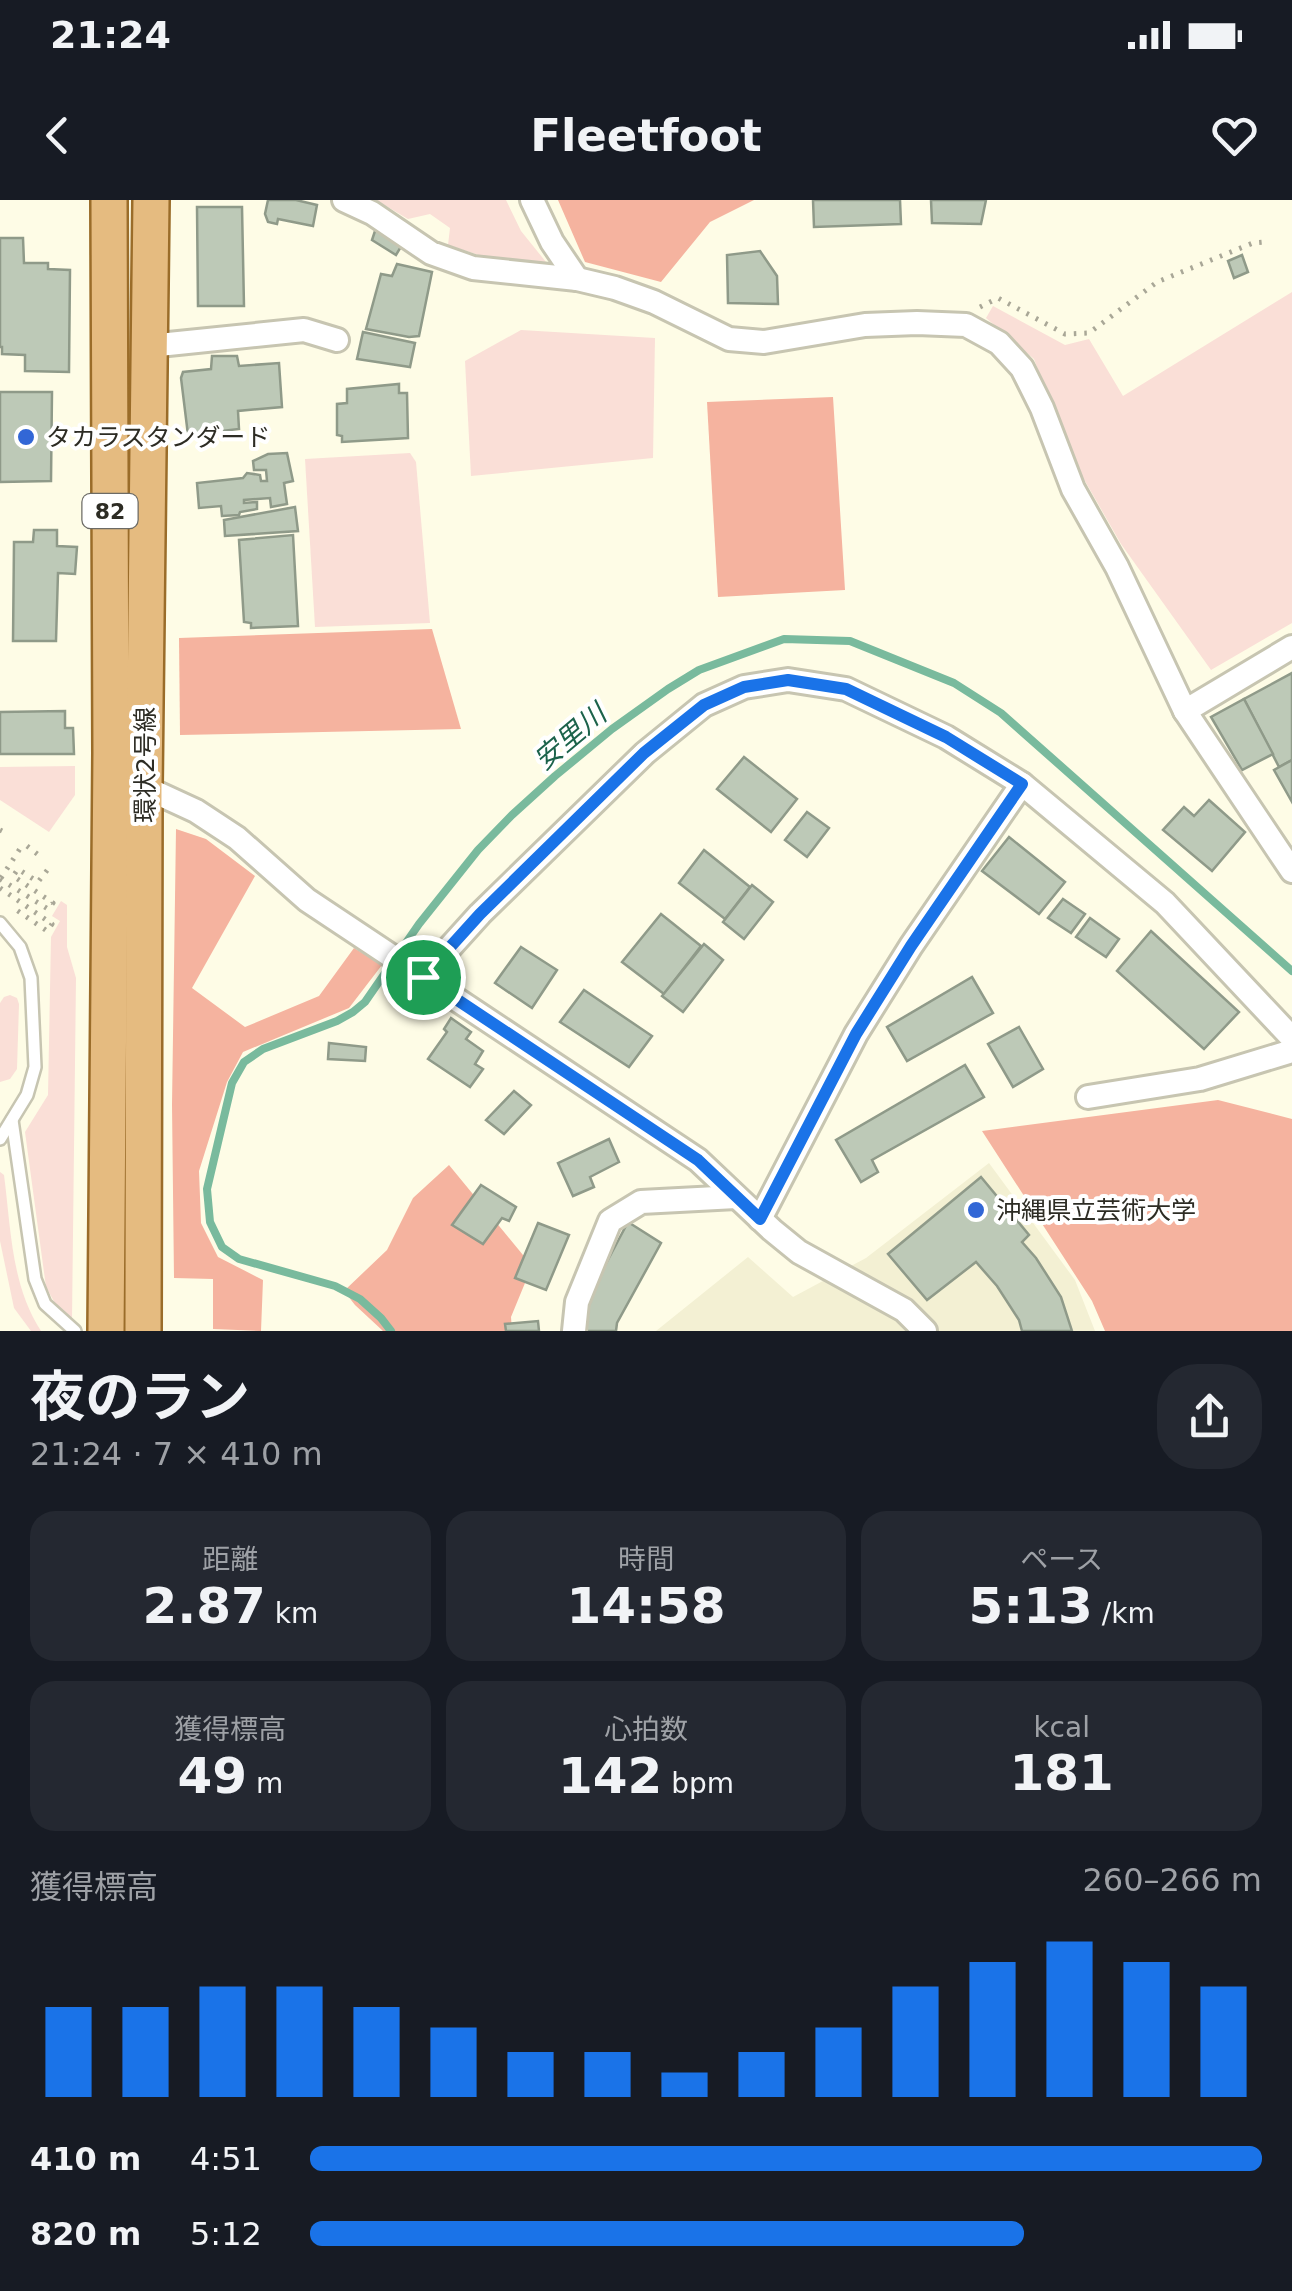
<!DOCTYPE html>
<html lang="ja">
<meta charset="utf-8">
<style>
:root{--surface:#171b24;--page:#242831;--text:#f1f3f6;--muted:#9ea1a6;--accent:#1a73e8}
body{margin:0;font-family:"DejaVu Sans","Noto Sans JP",sans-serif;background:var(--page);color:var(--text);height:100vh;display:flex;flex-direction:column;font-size:38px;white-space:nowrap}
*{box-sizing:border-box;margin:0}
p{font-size:32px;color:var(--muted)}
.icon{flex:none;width:55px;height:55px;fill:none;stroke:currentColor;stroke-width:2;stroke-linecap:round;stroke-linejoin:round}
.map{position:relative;height:1131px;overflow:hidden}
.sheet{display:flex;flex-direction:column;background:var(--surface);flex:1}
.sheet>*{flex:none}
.pin{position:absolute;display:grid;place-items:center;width:85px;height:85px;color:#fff;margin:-42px;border:5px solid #fff;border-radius:50%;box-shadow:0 2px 10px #0007}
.round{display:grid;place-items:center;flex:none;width:105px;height:105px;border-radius:40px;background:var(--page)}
.head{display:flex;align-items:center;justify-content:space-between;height:170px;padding:0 30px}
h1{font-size:55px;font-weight:700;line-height:75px}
.stats{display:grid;grid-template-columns:repeat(3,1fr);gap:15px;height:170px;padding:10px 30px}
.stats div{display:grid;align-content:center;border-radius:25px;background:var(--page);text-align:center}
.stats b{font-size:50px;font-weight:700}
.stats small{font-size:28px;font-weight:400}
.stats p{font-size:28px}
.chart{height:280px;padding:20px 30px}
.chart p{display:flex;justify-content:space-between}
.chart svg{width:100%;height:180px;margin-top:10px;stroke:var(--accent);stroke-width:6}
ul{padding:0 30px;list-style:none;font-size:32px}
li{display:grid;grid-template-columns:160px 120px 1fr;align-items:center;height:75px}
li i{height:25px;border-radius:12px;background:var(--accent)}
.status{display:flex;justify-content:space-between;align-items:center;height:70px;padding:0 50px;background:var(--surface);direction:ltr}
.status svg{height:28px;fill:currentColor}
header{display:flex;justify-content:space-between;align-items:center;height:130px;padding:0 30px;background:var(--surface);font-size:45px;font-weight:700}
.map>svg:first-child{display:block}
.built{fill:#f3f0d3}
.green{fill:#fadfd7}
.forest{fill:#f5b39f}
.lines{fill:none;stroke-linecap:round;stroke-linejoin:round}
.stream{stroke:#79ba9d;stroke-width:8}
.building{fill:#bdc9b7;stroke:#8f9a89;stroke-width:2.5}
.service-casing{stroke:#c7c5b1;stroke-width:16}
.minor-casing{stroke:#c7c5b1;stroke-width:28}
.primary-casing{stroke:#9a6c29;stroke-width:40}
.path{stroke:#a9a797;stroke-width:5;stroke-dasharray:2.5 8;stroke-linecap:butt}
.service{stroke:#fff;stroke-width:11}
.minor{stroke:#fff;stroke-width:22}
.primary{stroke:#e5bb80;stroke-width:35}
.route-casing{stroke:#fff;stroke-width:20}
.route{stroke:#1a73e8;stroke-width:12}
.poi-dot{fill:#3267d6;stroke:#fff;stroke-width:4}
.labels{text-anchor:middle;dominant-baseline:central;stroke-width:8;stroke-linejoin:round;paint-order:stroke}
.shield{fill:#fff;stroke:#6c6b66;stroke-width:2.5}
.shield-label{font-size:22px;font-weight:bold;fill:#2d2c24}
.poi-label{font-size:25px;fill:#2d2c24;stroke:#fff;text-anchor:start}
.street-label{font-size:25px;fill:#2d2c24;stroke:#fff}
.water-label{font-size:28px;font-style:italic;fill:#1c634b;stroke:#fff}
</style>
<div class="status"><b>21:24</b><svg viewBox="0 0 49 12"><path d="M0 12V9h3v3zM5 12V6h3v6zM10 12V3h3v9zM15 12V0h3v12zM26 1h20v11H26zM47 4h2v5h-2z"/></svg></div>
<header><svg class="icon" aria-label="back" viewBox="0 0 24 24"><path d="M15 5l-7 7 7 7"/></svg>Fleetfoot<svg class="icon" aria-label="heart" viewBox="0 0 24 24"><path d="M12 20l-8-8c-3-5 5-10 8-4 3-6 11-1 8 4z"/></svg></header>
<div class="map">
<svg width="1292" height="1131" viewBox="0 0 1292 1131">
<rect width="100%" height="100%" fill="#fefce6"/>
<path class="built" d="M989,963l86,117 20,51h-439l92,-74 45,40 73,-39z"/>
<g class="green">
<path d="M376,0h130l15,31 25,31 -61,-5 -37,-12 2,-17 -20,-14 -22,5z"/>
<path d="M1292,92v331l-81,47 -90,-126 -52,-91 -35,-94 -48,-41 7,-12 72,39 24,-6 34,57z"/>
<path d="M521,130l134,8 -2,120 -182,18 -6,-115z"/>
<path d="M410,253l6,9 14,161 -115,4 -10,-168z"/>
<path d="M75,566v29l-26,37 -49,-32v-33z"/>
<path d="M61,701l6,4v42l9,31 -4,342 -11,-6 -15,-27 -21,-155 23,-37 3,-158 9,-16 -8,-5z"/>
<path d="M10,795l7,3 2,6 -2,65 -7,10 -10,3v-79l4,-6z"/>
<path d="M0,972l4,3c7,53 7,110 37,156h-10l-17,-23 -14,-67z"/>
</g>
<g class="forest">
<path d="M558,0h196l-44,22 -49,60 -76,-20z"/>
<path d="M833,197l12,193 -127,7 -11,-195z"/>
<path d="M432,429l29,100 -281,6 -1,-97z"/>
<path d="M176,629l30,10 49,37 -63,112 53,39 74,-31 35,-48 28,17 -33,43 -106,44 -16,30 -28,89 2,52 17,34 45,23 -2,51 -48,-2v-50l-39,-1 -2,-173z"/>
<path d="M1218,900l74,19v212h-187l-13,-30 -110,-170z"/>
<path d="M449,965l83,101 -21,51 1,14h-129l-28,-26 -11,-14 43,-41 26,-52z"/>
</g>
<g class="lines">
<path class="stream" d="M391,1131l-10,-13 -21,-19 -25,-13 -96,-27 -17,-12 -12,-25 -3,-33 25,-106 12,-21 19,-13 74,-28 16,-9 12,-10 54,-78 59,-74 34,-35 43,-39 57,-47 56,-40 31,-19 85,-31 66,2 104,42 47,30 291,258"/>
</g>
<g class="building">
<path d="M268,0h28l21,5 -4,21 -35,-7 -1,5 -9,-2 -3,-8z"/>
<path d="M813,0h87l1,24 -87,3z"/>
<path d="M931,0h55l-5,24 -49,-1z"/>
<path d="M197,7h45l2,99h-46z"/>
<path d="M376,28l26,17 -6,10 -24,-15z"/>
<path d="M0,38h23l1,25h24v6l22,1 -1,102 -44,-1v-16l-23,-1v-7h-2z"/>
<path d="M760,51l17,25 1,28 -50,-1 -1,-48z"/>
<path d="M1242,55l6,17 -14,6 -6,-17z"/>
<path d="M397,64l35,8 -13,64 -10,1 -43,-8 15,-55 11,2z"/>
<path d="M363,132l52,11 -5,24 -53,-8z"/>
<path d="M212,156h25l2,10 40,-3 3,44 -44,4 1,18 -51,6 -7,-57 2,-6 28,-3z"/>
<path d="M399,184v9h8l1,45 -66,4v-6l-5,-1v-31l10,-1v-14z"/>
<path d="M0,192h52l-1,89 -51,1z"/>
<path d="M287,253l6,28 -9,2 3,21 -16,3 -1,-9 -26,2v3l13,-1v7l-17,3 -1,3 -17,1 -1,-10 -22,2 -2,-25 46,-5 4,-5 13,2 1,6h6l-1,-11h-12l-1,-9 15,-7z"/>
<path d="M295,307l3,24 -73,5 -1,-16z"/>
<path d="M34,330h23v16l20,1 -2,27 -17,-1 -2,68h-43l1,-99h19z"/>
<path d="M293,335l5,91 -47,2v-5l-7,-1 -5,-82z"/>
<path d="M1292,473v87l-13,7 -35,-68z"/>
<path d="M1244,499l29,55 -31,16 -31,-53z"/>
<path d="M65,511v17h8l1,26h-74v-42z"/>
<path d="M744,557l53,42 -26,33 -54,-43z"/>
<path d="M1292,560v42l-18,-32z"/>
<path d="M1209,600l36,32 -33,39 -49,-41 21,-23 10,9z"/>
<path d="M807,612l22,16 -22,29 -22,-17z"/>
<path d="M1009,637l56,45 -26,32 -57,-43z"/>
<path d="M704,650l46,37 -25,32 -46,-36z"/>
<path d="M752,685l21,17 -29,37 -21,-17z"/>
<path d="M1063,699l22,15 -14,19 -23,-15z"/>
<path d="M661,714l40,32 -37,48 -42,-32z"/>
<path d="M1090,718l29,21 -13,18 -30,-20z"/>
<path d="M1151,731l88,81 -35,37 -87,-78z"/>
<path d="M704,744l19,16 -40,52 -21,-16z"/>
<path d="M521,747l36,23 -25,38 -37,-25z"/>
<path d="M972,777l21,36 -86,48 -20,-34z"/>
<path d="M584,790l68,46 -23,31 -69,-45z"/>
<path d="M451,818l20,14 -5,7 17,12 -8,13 8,5 -13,18 -42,-28 19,-27 -3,-3z"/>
<path d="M1019,827l24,42 -30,18 -25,-43z"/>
<path d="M329,843l37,4 -1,14 -37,-2z"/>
<path d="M965,865l19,32 -112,63 6,12 -17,10 -25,-42z"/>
<path d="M514,891l17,14 -27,29 -18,-14z"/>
<path d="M609,939l10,23 -29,15 4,10 -21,9 -15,-33z"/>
<path d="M981,977l48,58 -7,7 14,16 25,39 11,34h-50l-3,-11 -22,-34 -21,-24 -49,38 -39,-46z"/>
<path d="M481,985l35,22 -7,14 -7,-3 -19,26 -31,-19z"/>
<path d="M628,1022l33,21 -44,80 -1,8h-34l3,-28z"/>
<path d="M538,1023l31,12 -23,55 -31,-12z"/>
<path d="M538,1121l1,10h-33l-1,-7z"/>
</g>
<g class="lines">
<g class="service-casing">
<g id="service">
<path d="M0,723l20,24 11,31 4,89 -8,28 -27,44"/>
<path d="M12,920l23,159 10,25 30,27"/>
</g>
</g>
<g class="minor-casing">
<g id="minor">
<path d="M344,0l28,13 59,40 42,15 104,11 38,9 39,14 75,37 35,3 101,-17 52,-2 49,2 33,18 23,25 20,40 31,81 44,78 68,144 107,160"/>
<path d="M532,0l20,42 25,37"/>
<path d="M149,146l155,-16 33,10"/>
<path d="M1185,511l107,-64"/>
<path d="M144,587l52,24 41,27 70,62 391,260 74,70 27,22 105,58 21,21"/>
<path d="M423,777l57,-63 165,-161 59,-48 40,-18 44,-7 58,9 100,48 76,47 143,119 127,135"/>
<path d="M1088,897l112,-18 92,-28"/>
<path d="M760,1019l96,-185 55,-88 111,-162"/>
<path d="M574,1131l3,-29 33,-81 31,-19 95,-5"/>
</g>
</g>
<g class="primary-casing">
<g id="primary">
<path d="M106,1131l5,-578 -2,-553"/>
<path d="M143,1131l1,-544 7,-587"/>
</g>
</g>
<g class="path">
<path d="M980,107l18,-9 67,36 24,-1 68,-51 96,-39 11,-1"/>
<path d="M0,630l2,1"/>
<path d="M27,646l13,10"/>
<path d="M1,678l22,-34"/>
<path d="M0,679l48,30 5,-6 -40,-27 5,-7 20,13 14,-18"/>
<path d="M0,688l52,36 -5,7 -32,-22"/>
</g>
<use href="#service" class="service"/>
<use href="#minor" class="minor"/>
<use href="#primary" class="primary"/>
</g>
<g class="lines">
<g class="route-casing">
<path id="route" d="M788,480l58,9 100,48 76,47 -111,162 -55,88 -96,185 -62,-59 -275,-183 57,-63 164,-161 60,-48 40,-18z"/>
</g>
<use href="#route" class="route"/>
</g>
<g class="poi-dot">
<circle cx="26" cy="237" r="10"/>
<circle cx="976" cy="1010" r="10"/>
</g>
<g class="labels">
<rect class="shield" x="82.5" y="294" width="55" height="34" rx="8"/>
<g class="shield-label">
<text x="110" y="311">82</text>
</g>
<g class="poi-label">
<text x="46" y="237">タカラスタンダード</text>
<text x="996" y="1010">沖縄県立芸術大学</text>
</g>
<g class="street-label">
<text transform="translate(145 565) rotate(-90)">環状2号線</text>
</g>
<g class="water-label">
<text transform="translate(570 537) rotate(-40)">安里川</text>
</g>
</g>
</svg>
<div class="pin" style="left:423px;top:777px;background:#1e9e55"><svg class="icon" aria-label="arrive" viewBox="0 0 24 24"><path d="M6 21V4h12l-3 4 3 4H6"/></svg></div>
</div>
<section class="sheet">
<div class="head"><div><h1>夜のラン</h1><p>21:24 · 7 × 410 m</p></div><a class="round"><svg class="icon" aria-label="share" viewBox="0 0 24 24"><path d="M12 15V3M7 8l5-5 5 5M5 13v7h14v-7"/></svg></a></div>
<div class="stats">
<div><p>距離</p><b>2.87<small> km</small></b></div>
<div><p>時間</p><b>14:58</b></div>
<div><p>ペース</p><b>5:13<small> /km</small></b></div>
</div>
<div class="stats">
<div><p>獲得標高</p><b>49<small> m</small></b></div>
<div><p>心拍数</p><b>142<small> bpm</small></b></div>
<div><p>kcal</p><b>181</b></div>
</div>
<div class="chart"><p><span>獲得標高</span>260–266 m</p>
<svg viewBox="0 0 160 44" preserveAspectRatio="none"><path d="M5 44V22M15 44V22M25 44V17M35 44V17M45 44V22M55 44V27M65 44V33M75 44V33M85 44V38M95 44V33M105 44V27M115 44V17M125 44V11M135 44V6M145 44V11M155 44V17"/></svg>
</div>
<ul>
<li><b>410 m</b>4:51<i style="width:100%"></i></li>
<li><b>820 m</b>5:12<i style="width:75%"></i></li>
</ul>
</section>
